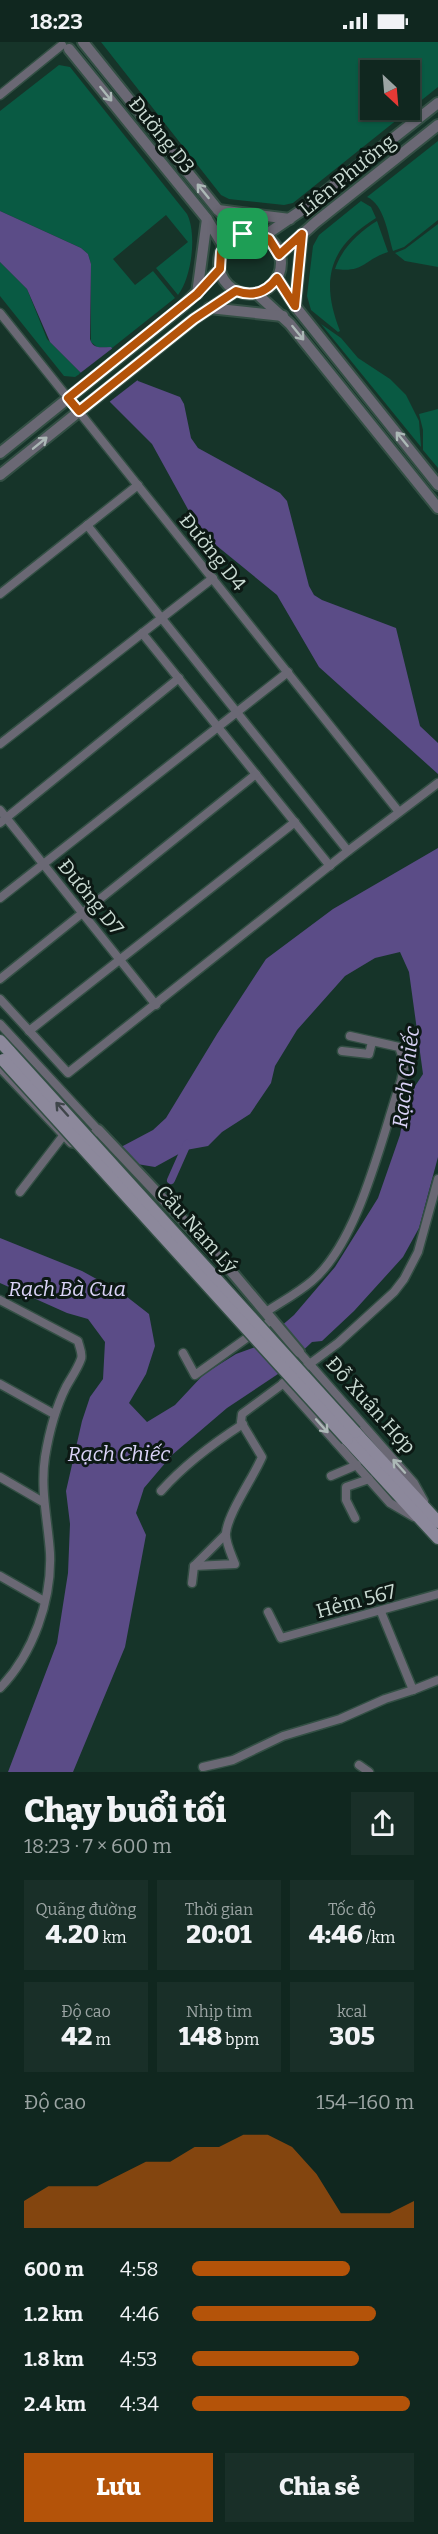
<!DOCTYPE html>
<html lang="vi">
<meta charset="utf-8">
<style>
:root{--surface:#10271f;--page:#192f28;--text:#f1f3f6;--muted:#9ca5a4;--line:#30443d;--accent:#b45309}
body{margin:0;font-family:Bitter,serif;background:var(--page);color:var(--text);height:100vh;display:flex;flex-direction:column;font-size:22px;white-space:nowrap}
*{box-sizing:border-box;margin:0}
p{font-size:20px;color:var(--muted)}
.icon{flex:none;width:33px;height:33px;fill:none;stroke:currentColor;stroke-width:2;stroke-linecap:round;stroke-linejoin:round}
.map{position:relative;height:1730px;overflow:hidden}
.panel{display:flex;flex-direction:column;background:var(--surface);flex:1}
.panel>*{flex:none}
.needle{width:39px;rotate:154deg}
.buttons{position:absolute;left:360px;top:18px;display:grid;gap:12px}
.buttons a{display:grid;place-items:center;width:60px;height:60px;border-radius:0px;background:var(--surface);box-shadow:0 2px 4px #0004,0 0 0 2px var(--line);font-size:30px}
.pin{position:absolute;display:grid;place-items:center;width:51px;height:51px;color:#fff;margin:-26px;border-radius:12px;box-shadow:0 3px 9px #0006}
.round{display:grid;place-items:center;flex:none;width:63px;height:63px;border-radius:0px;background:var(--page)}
.summary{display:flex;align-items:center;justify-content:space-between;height:102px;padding:0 24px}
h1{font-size:33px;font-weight:800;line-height:45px}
.stats{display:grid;grid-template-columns:repeat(3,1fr);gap:9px;height:102px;padding:6px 24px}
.stats div{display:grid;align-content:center;border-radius:0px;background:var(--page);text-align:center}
.stats b{font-size:26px;font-weight:800}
.stats small{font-size:16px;font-weight:400}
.stats p{font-size:16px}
.chart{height:168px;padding:12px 24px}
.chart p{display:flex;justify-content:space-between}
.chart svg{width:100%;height:108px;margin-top:6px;fill:var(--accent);opacity:.7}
.action{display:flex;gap:12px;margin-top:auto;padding:12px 24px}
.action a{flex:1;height:69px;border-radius:0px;background:var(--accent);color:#fff;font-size:24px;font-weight:800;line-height:69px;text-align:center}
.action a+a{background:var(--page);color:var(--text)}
ul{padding:0 24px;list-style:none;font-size:20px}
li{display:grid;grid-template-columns:96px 72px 1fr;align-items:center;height:45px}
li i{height:15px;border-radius:8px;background:var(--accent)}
.status{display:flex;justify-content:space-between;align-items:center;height:42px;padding:0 30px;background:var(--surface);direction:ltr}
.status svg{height:16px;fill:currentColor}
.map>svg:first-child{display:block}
.green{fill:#095a43;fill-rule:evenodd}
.water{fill:#5b4c87}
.pier{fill:#163429}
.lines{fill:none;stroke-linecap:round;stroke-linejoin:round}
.canal{stroke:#5b4c87;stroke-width:8}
.minor-casing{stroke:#334f44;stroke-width:11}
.tertiary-casing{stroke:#334f44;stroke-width:14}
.secondary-casing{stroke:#334f44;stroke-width:15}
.minor{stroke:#6a6874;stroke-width:8}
.tertiary{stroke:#6a6874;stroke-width:10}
.secondary{stroke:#8c889b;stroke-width:12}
.secondary-bridge-casing{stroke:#334f44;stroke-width:15;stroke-linecap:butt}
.secondary-bridge{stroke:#8c889b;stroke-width:12}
.oneway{stroke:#acb8b6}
.oneway2{stroke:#3f454a}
.route-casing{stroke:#fff;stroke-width:12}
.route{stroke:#b45309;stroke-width:8}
.labels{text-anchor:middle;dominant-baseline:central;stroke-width:6;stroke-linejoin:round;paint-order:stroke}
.street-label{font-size:20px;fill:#c9dad2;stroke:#0c1914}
.water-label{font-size:21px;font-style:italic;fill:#dad3f7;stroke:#0c1914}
</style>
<div class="status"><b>18:23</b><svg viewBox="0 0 49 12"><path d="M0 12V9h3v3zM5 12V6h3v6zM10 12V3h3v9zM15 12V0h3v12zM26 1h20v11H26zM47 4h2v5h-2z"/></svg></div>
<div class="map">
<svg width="438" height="1730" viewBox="0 0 438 1730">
<rect width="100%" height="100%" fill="#163429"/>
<g class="green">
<path d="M101,0h337v45l-145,116 -9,2 -55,-6 -8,-4zM370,28h40v40h-40z"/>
<path d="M59,23l11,2 117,147c10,19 5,63 -9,81l-22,-27 32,-26 -22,-27 -53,44 22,26 18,-14 22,27 -63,50 -15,-1 -6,-5v-78l-3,-10 -7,-6 -81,-37v-100z"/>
<path d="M438,99v79l-34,27 -11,4c-5,-17 -9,-47 -26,-54z"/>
<path d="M361,159l10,6 5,11c-47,29 -56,62 -36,113l-2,1 -27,-22 -4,-14 6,-50 6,-11z"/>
<path d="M377,179l11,31c-25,8 -23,21 -53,17 7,-21 24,-37 42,-48z"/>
<path d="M438,182v43l-33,-6 -10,-8 10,-4z"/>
<path d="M0,220l27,27 20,50 34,34 -6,4 -11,-1 -64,-80z"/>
<path d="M321,282l20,14 17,20 32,21 16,16 13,26 2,26z"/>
<path d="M438,367v59l-15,-18v-20l-4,-16z"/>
</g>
<g class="water">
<path d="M0,169l81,37 7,6 3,10 -1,75c3,11 12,8 21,8l27,34 42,16 4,7 7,34 7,10 82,45 7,8 22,85 5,9 8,5 74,28 24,98 18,17v31l-119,-107 -42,-72 -76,-62 -49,-89 -102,-102 -23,-53 -27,-27z"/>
<path d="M438,806v309l-19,71 -16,29 -49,54 -32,30 -10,1 -34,32 -51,34 -55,47 -28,33 -8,25 10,22 -21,112 -52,125h-65l49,-129 11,-70 2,-49 -4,-33 16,-70 8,-24 13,-18 2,-37 -17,-23 -21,-6 -67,-30v-45l82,33 40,22 27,21 6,32 -9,28 -17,29 18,19 28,-17 29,-31 32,-20 22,-8 36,-31 41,-48 43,-69 22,-63 6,-35 17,-26 -14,-102 -9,-20 -25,6 -30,18 -48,54 -22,36 -4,17 -21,31 -28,18 -14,14 -22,4 -31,17 -18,-3 -16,-17 32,-17 13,-12 51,-84 49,-75 67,-50z"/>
</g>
<path class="pier" d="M114,305l25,32 -31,24 -29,-29z"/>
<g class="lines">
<path class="canal" d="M171,1138l16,-36"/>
<g class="minor-casing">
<g id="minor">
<path d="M0,53l62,-50"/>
<path d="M0,271l399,499"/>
<path d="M87,483l261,326"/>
<path d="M0,552l138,-109"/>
<path d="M142,591l188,233"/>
<path d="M0,702l213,-166"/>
<path d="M0,768l156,195"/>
<path d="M0,781l179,-145"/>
<path d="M0,856l288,-226"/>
<path d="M0,937l256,-205"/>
<path d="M0,957l68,74 280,-222 90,-68"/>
<path d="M0,982l98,106 -17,15 -10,-2 -71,-75"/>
<path d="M29,989l266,-209"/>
<path d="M342,1009l27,3 3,-12"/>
<path d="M20,1150l43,-56"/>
<path d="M0,1258l78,41c1,5 5,13 3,18 -3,9 -10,19 -15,28 -11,22 -17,46 -21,70 -5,33 3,64 5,96 2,47 -17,101 -50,135"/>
<path d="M266,1270c15,-10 32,-19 46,-31 47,-40 69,-142 89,-200l4,-17 -6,-17 -49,-11"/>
<path d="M299,1310l115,131 10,18"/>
<path d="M183,1311l12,22 77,-55"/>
<path d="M283,1341l107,120 24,14"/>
<path d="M0,1342l54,30"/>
<path d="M331,1434l26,-11"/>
<path d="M0,1435l43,25"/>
<path d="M161,1449c24,-27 51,-47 82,-67"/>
<path d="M355,1476l-9,-18v-13l23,-8"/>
<path d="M194,1524l41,-2c-3,-8 -10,-22 -9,-31 2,-20 27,-55 36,-76l-21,-35 1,-8 96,-71 56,-51 10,-13 14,-27 20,-73"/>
<path d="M0,1534l44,25"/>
<path d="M192,1541l2,-17 31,-31"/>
<path d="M268,1570l13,26 157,-44"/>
<path d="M381,1570l32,78 25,-10"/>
<path d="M359,1723l10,7"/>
<path d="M203,1725l30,-7 50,-24 57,-17 45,-20 28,-9"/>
</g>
</g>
<g class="tertiary-casing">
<g id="tertiary">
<path d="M83,0l135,168 25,24"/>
<path d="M69,7l138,170 17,28"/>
<path d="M218,168l72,9"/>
<circle cx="250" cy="221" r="31"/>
<path d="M264,194l41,-28 133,-105"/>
<path d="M279,213l37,-33 122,-97"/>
<path d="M277,236l18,28 143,179"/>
<path d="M256,251l34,31 148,184"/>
<path d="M197,252l10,-75"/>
<path d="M295,264l7,-72"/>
<path d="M209,266l74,8"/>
<path d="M0,411l183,-147 37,-37"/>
<path d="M0,433l194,-156 42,-28"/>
<path d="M98,1088l133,141 68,81"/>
</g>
</g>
<g class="secondary-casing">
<g id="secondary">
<path d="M0,999l10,11"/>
<path d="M355,1390l83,90"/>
<path d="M347,1397l91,99"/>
</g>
</g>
<use href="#minor" class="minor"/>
<use href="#tertiary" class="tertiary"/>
<use href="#secondary" class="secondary"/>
<g class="secondary-bridge-casing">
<g id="secondary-bridge">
<path d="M10,1010l345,380"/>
<path d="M3,1018l344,379"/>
</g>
</g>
<use href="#secondary-bridge" class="secondary-bridge"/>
</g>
<defs><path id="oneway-shaft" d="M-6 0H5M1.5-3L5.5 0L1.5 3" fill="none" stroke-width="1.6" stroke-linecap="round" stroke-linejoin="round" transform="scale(1.5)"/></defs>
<g class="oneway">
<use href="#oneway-shaft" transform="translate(106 52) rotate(51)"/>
<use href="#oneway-shaft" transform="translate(203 149) rotate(-129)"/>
<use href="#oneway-shaft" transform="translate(298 291) rotate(51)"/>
<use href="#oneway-shaft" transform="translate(402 397) rotate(-129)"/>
<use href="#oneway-shaft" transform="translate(40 401) rotate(-39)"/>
<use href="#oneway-shaft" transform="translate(322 1384) rotate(48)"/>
<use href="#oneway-shaft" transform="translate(399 1424) rotate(-132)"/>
</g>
<use class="oneway2" href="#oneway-shaft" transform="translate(62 1067) rotate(-132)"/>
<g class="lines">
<g class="route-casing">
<path id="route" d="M255,191l14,6 10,16 23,-21 -7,72 -18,-28c-10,14 -24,19 -41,13l-42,28 -115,92 -11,-13 129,-104 23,-25 1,-17 8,-11 11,-7z"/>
</g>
<use href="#route" class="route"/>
</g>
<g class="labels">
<g class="street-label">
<text transform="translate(162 93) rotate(51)">Đường D3</text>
<text transform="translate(347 133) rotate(-39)">Liên Phường</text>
<text transform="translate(213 510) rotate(51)">Đường D4</text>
<text transform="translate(91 855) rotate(51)">Đường D7</text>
<text transform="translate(197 1187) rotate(48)">Cầu Nam Lý</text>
<text transform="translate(371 1363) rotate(48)">Đỗ Xuân Hợp</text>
<text transform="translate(356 1559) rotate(-15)">Hẻm 567</text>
</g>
<g class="water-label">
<text transform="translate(406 1035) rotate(-83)">Rạch Chiếc</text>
<text x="67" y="1247">Rạch Bà Cua</text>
<text x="119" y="1412">Rạch Chiếc</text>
</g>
</g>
</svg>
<div class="buttons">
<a><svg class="needle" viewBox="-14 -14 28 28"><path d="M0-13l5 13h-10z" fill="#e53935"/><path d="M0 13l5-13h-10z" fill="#9ca5a4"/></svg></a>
</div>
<div class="pin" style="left:243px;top:192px;background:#1e9e55"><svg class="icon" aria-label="arrive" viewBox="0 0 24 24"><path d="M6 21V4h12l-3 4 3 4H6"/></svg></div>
</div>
<section class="panel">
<div class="summary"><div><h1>Chạy buổi tối</h1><p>18:23 · 7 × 600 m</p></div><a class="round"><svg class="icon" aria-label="share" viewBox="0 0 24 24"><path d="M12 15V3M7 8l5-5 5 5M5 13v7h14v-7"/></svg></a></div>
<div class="stats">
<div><p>Quãng đường</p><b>4.20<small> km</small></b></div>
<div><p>Thời gian</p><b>20:01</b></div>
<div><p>Tốc độ</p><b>4:46<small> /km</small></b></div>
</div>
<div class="stats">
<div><p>Độ cao</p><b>42<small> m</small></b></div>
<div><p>Nhịp tim</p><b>148<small> bpm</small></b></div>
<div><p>kcal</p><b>305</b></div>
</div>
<div class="chart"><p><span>Độ cao</span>154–160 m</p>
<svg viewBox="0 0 160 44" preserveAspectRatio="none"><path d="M0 44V33L10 27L20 27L30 27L40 22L50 17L60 17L70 11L80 11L90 6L100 6L110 11L120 22L130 38L140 38L150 38L160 33V44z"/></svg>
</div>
<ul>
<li><b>600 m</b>4:58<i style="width:71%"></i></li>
<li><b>1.2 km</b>4:46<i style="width:83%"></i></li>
<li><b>1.8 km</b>4:53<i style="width:75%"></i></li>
<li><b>2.4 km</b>4:34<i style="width:98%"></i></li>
</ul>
<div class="action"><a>Lưu</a><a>Chia sẻ</a></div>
</section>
